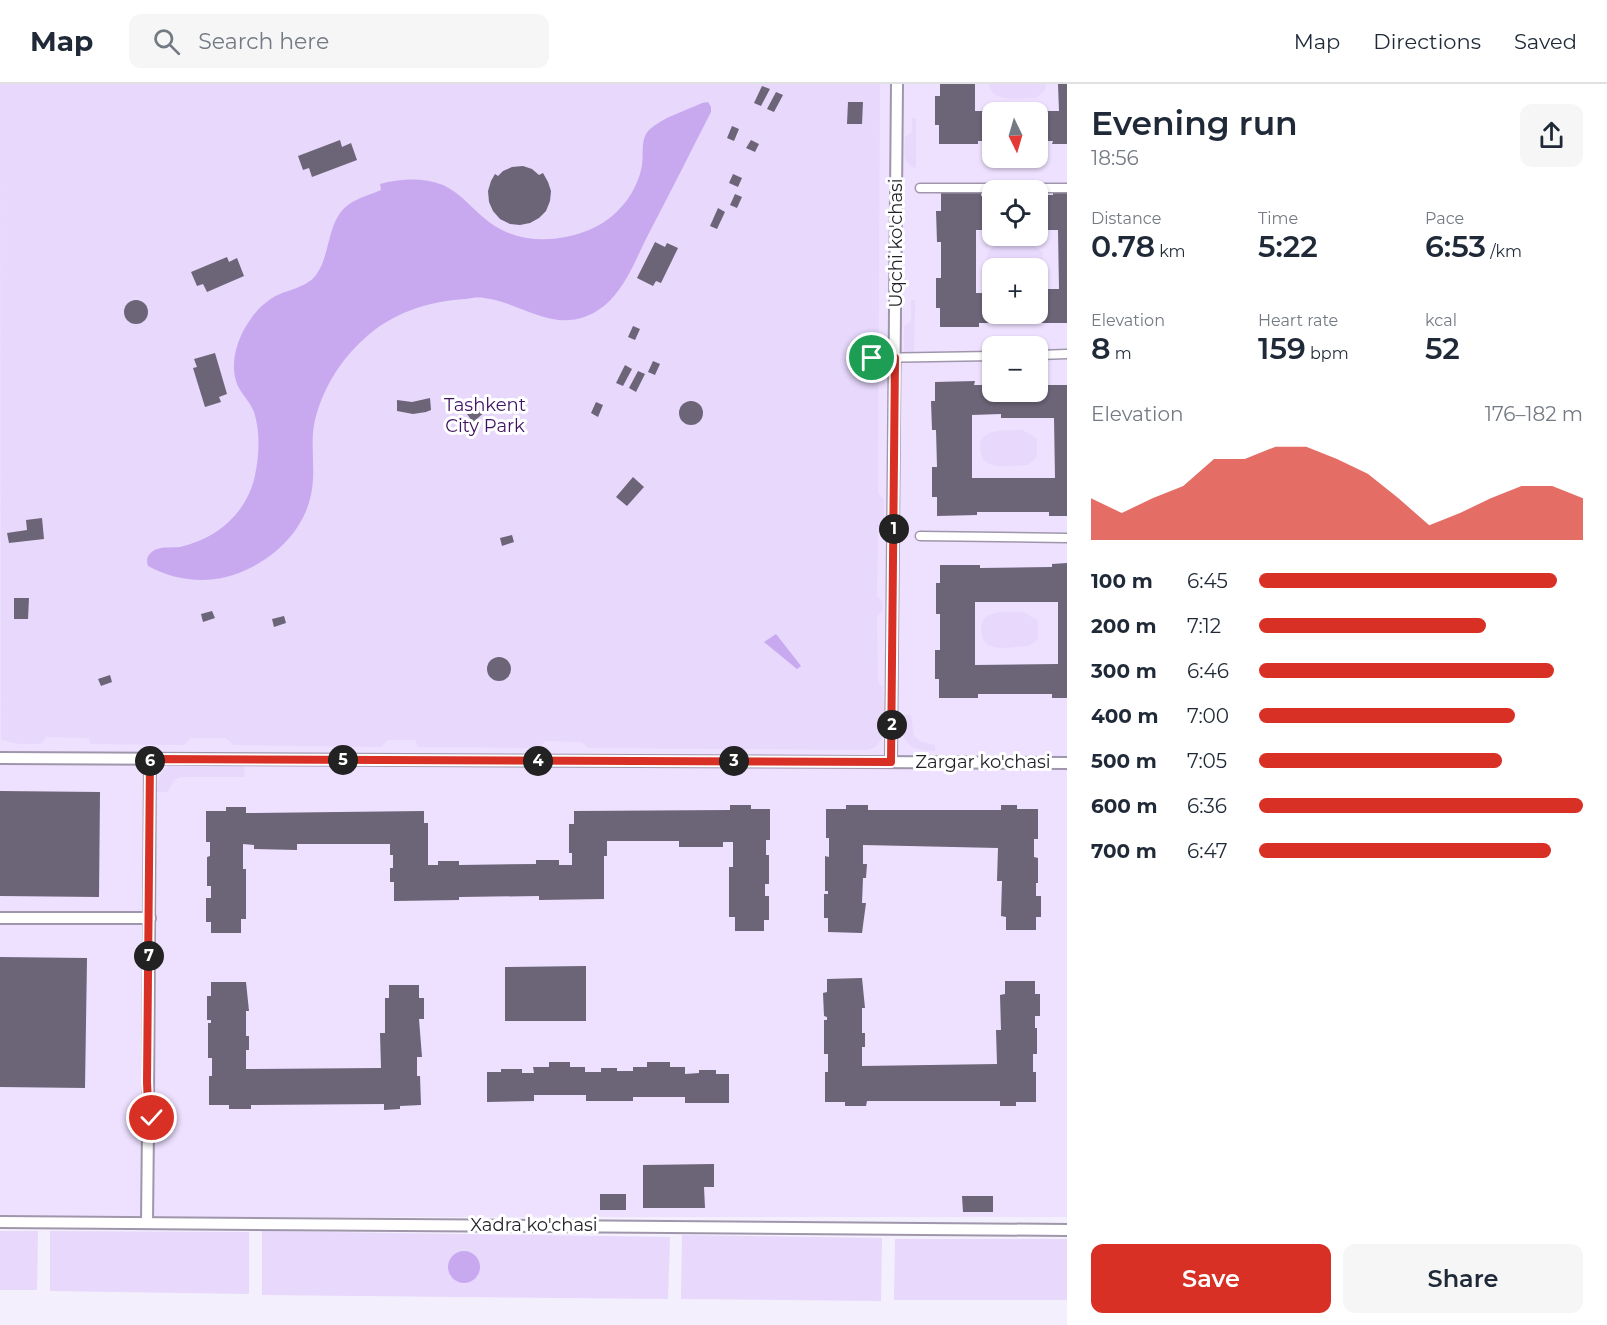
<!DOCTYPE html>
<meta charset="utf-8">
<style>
:root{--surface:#fff;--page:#f6f6f7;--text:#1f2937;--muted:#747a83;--line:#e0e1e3;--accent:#d93025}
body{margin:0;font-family:Montserrat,sans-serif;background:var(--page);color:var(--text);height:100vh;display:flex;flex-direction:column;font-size:22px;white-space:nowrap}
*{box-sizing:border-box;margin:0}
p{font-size:20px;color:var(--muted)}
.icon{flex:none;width:33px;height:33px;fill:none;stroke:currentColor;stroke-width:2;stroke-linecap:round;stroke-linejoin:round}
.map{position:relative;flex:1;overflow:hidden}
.side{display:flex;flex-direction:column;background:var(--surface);width:540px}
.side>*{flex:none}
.needle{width:39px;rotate:175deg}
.controls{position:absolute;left:982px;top:18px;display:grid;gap:12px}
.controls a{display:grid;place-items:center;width:66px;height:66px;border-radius:12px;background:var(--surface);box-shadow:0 2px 4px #0004;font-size:30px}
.pin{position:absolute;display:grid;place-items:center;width:51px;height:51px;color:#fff;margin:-26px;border:3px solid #fff;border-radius:50%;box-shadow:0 2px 6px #0007}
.km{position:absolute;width:30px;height:30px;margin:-15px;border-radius:50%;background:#222;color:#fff;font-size:16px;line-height:30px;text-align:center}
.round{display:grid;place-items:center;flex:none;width:63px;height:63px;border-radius:12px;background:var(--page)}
.overview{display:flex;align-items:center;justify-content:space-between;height:102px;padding:0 24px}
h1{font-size:33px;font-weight:600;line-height:45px}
.stats{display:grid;grid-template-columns:repeat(3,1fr);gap:9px;height:102px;padding:6px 24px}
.stats div{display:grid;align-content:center}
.stats b{font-size:30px;font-weight:600}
.stats small{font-size:16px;font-weight:400}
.stats p{font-size:16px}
.chart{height:168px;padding:12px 24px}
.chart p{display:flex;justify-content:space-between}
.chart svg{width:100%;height:108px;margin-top:6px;fill:var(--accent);opacity:.7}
.cta{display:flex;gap:12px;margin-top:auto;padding:12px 24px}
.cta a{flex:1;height:69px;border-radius:12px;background:var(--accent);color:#fff;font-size:24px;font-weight:600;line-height:69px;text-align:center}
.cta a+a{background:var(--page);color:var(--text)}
ul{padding:0 24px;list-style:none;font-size:20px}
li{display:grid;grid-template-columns:96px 72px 1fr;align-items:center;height:45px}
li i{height:15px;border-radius:8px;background:var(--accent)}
header{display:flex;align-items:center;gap:36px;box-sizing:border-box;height:84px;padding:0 30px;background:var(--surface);border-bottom:2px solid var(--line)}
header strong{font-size:28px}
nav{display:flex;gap:33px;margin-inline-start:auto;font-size:21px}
.search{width:420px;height:54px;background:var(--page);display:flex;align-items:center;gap:15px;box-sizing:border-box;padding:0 21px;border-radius:12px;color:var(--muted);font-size:22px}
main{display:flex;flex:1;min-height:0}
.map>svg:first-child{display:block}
.built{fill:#eee1ff;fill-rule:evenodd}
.green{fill:#e7d8fc}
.water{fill:#c8a9ef}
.building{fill:#6c6477;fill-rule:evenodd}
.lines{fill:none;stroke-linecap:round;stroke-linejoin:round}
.pedestrian-casing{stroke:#9f96ab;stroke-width:11}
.minor-casing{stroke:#9f96ab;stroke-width:14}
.pedestrian{stroke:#fff;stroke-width:8}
.minor{stroke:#fff;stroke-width:10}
.route-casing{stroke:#fff;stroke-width:12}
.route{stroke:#d93025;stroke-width:8}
.labels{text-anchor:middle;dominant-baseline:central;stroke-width:6;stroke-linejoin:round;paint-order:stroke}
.street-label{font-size:18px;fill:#231f27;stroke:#fff}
.park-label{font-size:18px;fill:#3f1363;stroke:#fff}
</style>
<header>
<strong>Map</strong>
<div class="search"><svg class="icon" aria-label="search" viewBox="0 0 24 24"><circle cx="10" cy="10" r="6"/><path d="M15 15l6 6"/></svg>Search here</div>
<nav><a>Map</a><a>Directions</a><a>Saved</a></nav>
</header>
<main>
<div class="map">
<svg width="1067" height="1241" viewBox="0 0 1067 1241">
<rect width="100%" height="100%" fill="#f4effd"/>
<path class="built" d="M0,0h1067v1133h-1067zM993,28h45v46h-45zM993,106h45v46h-45zM993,184h45v46h-45zM993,262h45v46h-45z"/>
<g class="green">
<path d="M0,0h880l-2,409 6,7v24l-6,9 -1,63 6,6v8l-6,7 1,65 5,5c0,17 7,48 -8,60 -4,3 -9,3 -14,3l-273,-2 -6,-6 -37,-1 -6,7 -121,-1 -3,-7h-27l-7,7 -148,-2 -7,-7h-35l-7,7 -94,-1 -1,-6 -43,-1 -5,7c-13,0 -28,1 -40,-5z"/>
<path d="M989,0h57l-1,6 -9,8c-15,0 -44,6 -47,-14z"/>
<path d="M912,34h4v50c-15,-3 -11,-18 -11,-31l7,-5z"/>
<path d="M1029,159l14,9v19l-4,4 -1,-7h-45v8l-2,-1c-3,-5 -6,-12 -4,-18 3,-18 28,-13 42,-14z"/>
<path d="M911,216h4l-1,52h-10v-26l7,-5z"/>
<path d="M1023,346l14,9v18l-9,8c-11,0 -28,3 -38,-1 -6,-2 -8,-6 -9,-11 -6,-27 24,-22 42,-23z"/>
<path d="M1024,528l14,9v18l-9,7c-11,0 -28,4 -38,0 -6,-2 -8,-6 -9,-11 -6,-27 24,-23 42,-23z"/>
<path d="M901,631h10l3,21 7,6 14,3v6c-28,0 -34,-9 -34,-36z"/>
<path d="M169,682h75l1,11h-65l-7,4 -5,11h-12c1,-11 3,-20 13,-26z"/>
<path d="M0,1147h38l-1,59h-37z"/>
<path d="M50,1147l199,1v62l-199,-3z"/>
<path d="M262,1147l408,6 -2,62 -406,-4z"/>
<path d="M682,1151l200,3 -1,63 -200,-2z"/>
<path d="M895,1155h172v61h-173z"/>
</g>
<g class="water">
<path d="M708,18l3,5v5c-21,41 -41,81 -62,121 -13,25 -23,55 -45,73 -44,34 -78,-3 -120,-8 -6,-1 -13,0 -18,1 -38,2 -75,14 -103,41 -24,21 -43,54 -49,85 -3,18 0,36 -1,54 -2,45 -34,78 -74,94 -30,12 -63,8 -91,-7 -2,-6 -1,-11 5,-15 7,-5 19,-3 27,-4 35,-8 64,-31 74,-67 5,-21 7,-47 0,-68 -4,-11 -15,-20 -18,-31 -6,-21 2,-44 14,-61 6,-9 13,-16 22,-22 15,-9 33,-9 44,-23 15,-20 11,-55 32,-70 9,-7 22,-10 33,-15l-1,-6c20,-5 42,-7 63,1 18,8 30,25 46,37 29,22 68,21 100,8 27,-11 48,-36 53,-65 2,-11 -2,-26 7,-35 14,-13 36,-19 53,-27z"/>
<path d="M776,550l25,32 -4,3 -33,-27z"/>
<circle cx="464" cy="1183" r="16"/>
</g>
<g class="building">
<path d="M940,0h35v27h18v30h-15v3h-39v-19h-4v-29h5z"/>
<path d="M1058,0h9v60h-15l1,-3h-15v-30h21z"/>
<path d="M762,2l8,3 -9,17 -7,-3z"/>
<path d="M776,8l7,3 -9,17 -7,-3z"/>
<path d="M848,18h15l-1,22h-15z"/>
<path d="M732,42l7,3 -5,12 -7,-3z"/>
<path d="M340,56l2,7 9,-4 6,17 -45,17 -3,-9 -6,2 -5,-14z"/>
<path d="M751,56l8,4 -4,8 -9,-4z"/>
<path d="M523,82l9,3 7,6 4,-2 5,9 3,9 -1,10 -4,10 -7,7 -9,5 -10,2 -10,-1 -10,-5 -7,-8 -4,-9 -1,-11 3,-10 4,-7 3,2 5,-5 9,-4z"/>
<path d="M733,90l9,4 -4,9 -9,-4z"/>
<path d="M1053,107h14v132h-88v4h-39v-19h-4v-30h5v-36h-4l-1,-31h5v-18h40v3l12,-1v35h-17v63h17v21h45v-25h21l-1,-59h-20v-35h15z"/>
<path d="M735,110l7,3 -5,11 -7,-3z"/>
<path d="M718,124l7,4 -8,17 -7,-3z"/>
<path d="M655,158l10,5 2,-4 11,5 -17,35 -5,-2 -3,5 -16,-8z"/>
<path d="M227,173l2,5 8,-4 7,18 -37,16 -4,-8 -6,2 -6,-14z"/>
<circle cx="136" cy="228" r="12"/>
<path d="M633,242l7,3 -5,11 -7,-3z"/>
<path d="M215,269l12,41 -8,3 2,5 -16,5 -12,-39 4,-1 -3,-8z"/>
<path d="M653,277l7,3 -5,11 -7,-3z"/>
<path d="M625,281l7,4 -9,17 -7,-3z"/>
<path d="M638,287l7,3 -9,18 -7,-4z"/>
<path d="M975,297l-1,4h19v7h45v-7h29v131h-18v-4h-72v3l-40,1v-19h-5v-30h5l-1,-37h-4l-1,-29h4v-19zM1001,330v4h53l1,60h-83v-63z"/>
<path d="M430,314l1,12 -5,2 -13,2 -16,-3v-11l15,2z"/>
<path d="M475,315l10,13 -12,10 -10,-13z"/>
<circle cx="691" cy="329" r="12"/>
<path d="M596,318l7,3 -5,12 -7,-4z"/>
<path d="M633,393l11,10 -17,19 -11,-9z"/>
<path d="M42,434l2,21 -35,4 -2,-10 20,-3 -1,-10z"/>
<path d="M512,451l2,7 -12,4 -2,-8z"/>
<path d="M1067,479v135h-15v-4h-74v4h-39v-19h-4v-29h5v-36h-4v-31h4v-18h40v3l72,-1v-3zM975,518h83v62l-83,1z"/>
<path d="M14,514h15l-1,21h-14z"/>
<path d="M212,527l3,7 -12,4 -2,-8z"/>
<path d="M284,532l2,7 -12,4 -2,-8z"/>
<circle cx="499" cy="585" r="12"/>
<path d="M110,591l2,7 -11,4 -3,-7z"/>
<path d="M0,707l100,1 -1,105 -99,-1z"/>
<path d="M730,721h21v4h19v31h-4v15h3v29h-4v12h4v24h-5v11h-29v-14h-6v-50h4v-25h-10v5h-44v-6h-72v15h-3v43l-65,1v-4l-80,1v3l-65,1v-19h-4v-14h3v-13h-3v-11h-93v6l-43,-1v-4l-11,-1v25h3v50h-5v14h-30v-11h-5v-24h5v-12h-4v-29l3,-1v-14h-4v-31h20v-4h20v6l178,-2v12h4v42h10v-4h21v4l77,-1v-4h23v5h13v-12h-3v-29h5v-13l156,-1z"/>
<path d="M846,721h22v5h133v-5h16v4h21v30h-4v18l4,1v25h-2v13h5v21h-5v13h-30v-13l-5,-1 1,-35h-5l1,-33 -135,-3v19h4l-1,14h-3l-1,25h4l-4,30 -34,-1v-14h-4v-24h4v-3h-3v-35l4,1v-19h-3v-29h20z"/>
<path d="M0,873l87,1 -2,130 -85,-1z"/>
<path d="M586,882v55h-81v-54z"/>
<path d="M862,894l3,30h-3v25h3v14h-3v19l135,-2 -1,-34h5l-1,-35 5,-1v-13h30v13h5v22h-5v12h2v26h-4v18h3v30h-20v4h-16v-5h-133l-1,5h-21v-4h-20v-30h3v-18h-4v-34h3v-3l-3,-1 -1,-23 4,-1v-13z"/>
<path d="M211,898h35l3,29h-3v25h3v14h-3v19l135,-1 -1,-35h5v-35h4v-13h30v13h5v21h-5l3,38h-5v19h3l1,29 -21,1v3l-16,1v-6l-133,1v4h-22v-4h-20v-29h3v-18h-4v-35h3v-3h-4v-24h4z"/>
<path d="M549,978h21v5h15v5h16v-4h16v3h16v-4h14v-5h23v5h15v7l14,-1v-3h17v4h13v29h-44v-6h-52v4h-47v-6h-52v6l-47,1v-30h14v-3h21v4h12l-1,-6h16z"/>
<path d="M714,1080v23h-10l1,21h-62v-43z"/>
<rect x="600" y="1110" width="26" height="16"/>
<path d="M962,1112h31v16h-30z"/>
</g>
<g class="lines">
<g class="pedestrian-casing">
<g id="pedestrian">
<path d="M920,104h147"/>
<path d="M1038,271l29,-1"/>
<path d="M871,274l122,-2"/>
<path d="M920,452l147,2"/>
</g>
</g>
<g class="minor-casing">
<g id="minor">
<path d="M0,674l1067,5"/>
<path d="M150,675l-2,346 4,13 5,3"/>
<path d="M891,678l6,-678"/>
<path d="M0,834h150"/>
<path d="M0,1138l1067,8"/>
<path d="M147,1139l1,-98 4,-7"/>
</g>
</g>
<use href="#pedestrian" class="pedestrian"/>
<use href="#minor" class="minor"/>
</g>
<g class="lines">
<g class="route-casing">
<path id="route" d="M152,1034l-4,-13 -1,-23 3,-323 741,3 4,-404h-23"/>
</g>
<use href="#route" class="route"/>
</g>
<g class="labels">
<g class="street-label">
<text transform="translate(896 159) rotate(-90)">Uqchi ko'chasi</text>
<text x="983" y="678">Zargar ko'chasi</text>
<text x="534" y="1141">Xadra ko'chasi</text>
</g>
<g class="park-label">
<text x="485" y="321">Tashkent<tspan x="485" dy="21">City Park</tspan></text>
</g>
</g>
</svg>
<div class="controls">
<a><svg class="needle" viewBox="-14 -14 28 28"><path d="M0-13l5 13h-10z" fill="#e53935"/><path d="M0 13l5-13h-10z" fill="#747a83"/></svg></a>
<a><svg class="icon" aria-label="locate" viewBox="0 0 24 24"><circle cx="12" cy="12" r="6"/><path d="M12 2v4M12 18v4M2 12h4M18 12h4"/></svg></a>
<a>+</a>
<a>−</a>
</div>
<div class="pin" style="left:872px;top:274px;background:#1e9e55"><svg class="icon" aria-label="arrive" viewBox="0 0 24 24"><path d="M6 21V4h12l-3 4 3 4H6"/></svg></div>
<div class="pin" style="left:152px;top:1034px;background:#d93025"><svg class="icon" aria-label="check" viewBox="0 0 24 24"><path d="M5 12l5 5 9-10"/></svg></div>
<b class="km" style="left:894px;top:445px">1</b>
<b class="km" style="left:892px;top:641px">2</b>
<b class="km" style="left:734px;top:677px">3</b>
<b class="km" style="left:538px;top:677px">4</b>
<b class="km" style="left:343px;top:676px">5</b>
<b class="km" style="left:150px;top:677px">6</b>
<b class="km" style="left:149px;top:872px">7</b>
</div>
<section class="side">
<div class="overview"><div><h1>Evening run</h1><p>18:56</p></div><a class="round"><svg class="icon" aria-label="share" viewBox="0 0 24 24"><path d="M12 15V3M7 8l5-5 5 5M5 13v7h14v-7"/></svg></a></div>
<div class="stats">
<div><p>Distance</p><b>0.78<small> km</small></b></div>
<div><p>Time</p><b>5:22</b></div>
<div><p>Pace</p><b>6:53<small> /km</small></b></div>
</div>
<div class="stats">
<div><p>Elevation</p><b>8<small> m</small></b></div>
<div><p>Heart rate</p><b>159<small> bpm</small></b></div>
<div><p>kcal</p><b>52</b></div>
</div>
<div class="chart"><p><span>Elevation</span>176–182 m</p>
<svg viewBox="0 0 160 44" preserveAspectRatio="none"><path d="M0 44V27L10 33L20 27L30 22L40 11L50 11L60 6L70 6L80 11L90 17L100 27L110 38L120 33L130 27L140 22L150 22L160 27V44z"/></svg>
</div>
<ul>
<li><b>100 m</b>6:45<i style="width:92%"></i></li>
<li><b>200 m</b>7:12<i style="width:70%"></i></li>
<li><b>300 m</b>6:46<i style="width:91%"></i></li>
<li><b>400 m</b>7:00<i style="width:79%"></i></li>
<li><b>500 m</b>7:05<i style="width:75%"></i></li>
<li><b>600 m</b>6:36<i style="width:100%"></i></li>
<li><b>700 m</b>6:47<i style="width:90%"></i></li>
</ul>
<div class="cta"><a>Save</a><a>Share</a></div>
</section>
</main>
